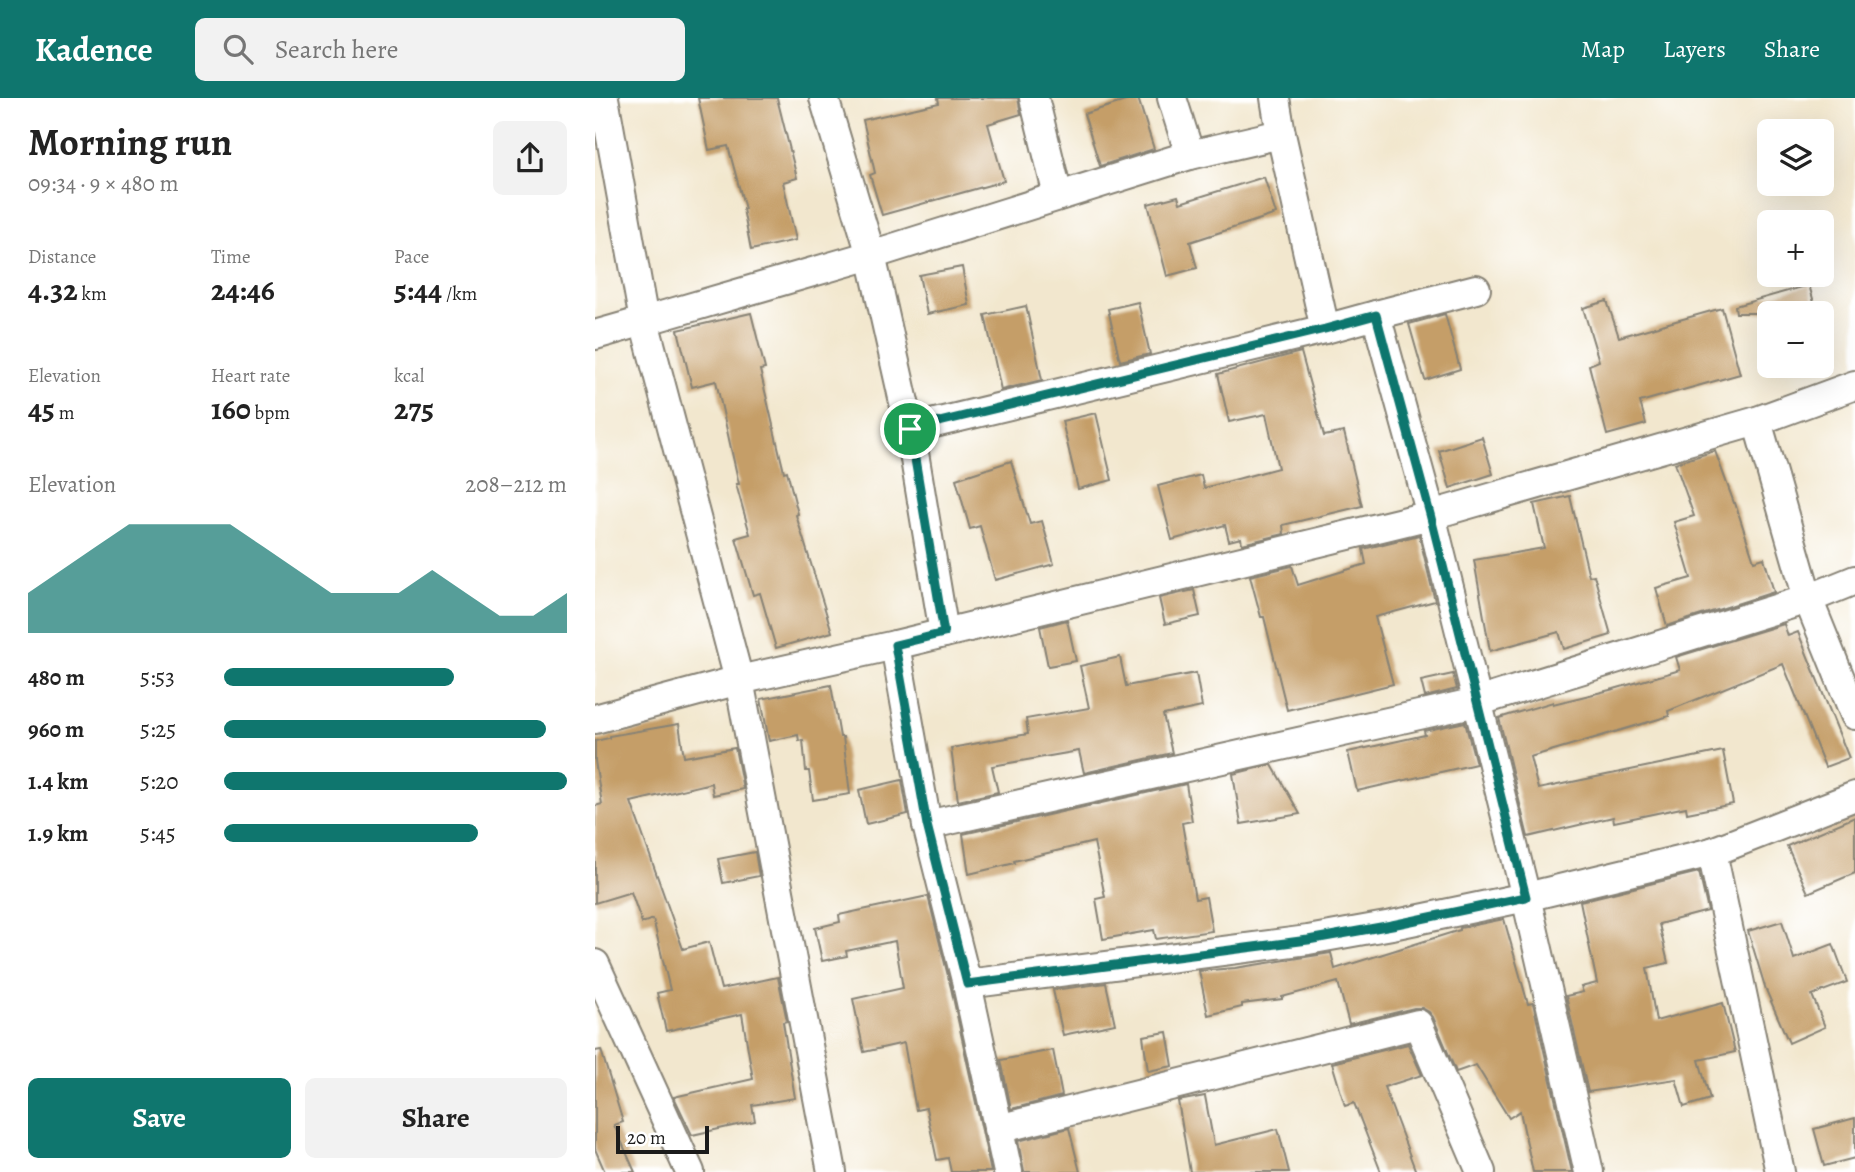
<!DOCTYPE html>
<meta charset="utf-8">
<style>
:root{--surface:#fff;--page:#f2f2f2;--text:#222;--muted:#767676;--accent:#0f766e}
body{margin:0;font-family:Alegreya,serif;background:var(--page);color:var(--text);height:100vh;display:flex;flex-direction:column;font-size:26px;white-space:nowrap}
*{box-sizing:border-box;margin:0}
p{font-size:23px;color:var(--muted)}
.icon{flex:none;width:38px;height:38px;fill:none;stroke:currentColor;stroke-width:2;stroke-linecap:round;stroke-linejoin:round}
.map{position:relative;flex:1;overflow:hidden}
.details{display:flex;flex-direction:column;background:var(--surface);width:595px}
.details>*{flex:none}
.fabs{position:absolute;left:1162px;top:21px;display:grid;gap:14px}
.fabs a{display:grid;place-items:center;width:77px;height:77px;border-radius:10px;background:var(--surface);box-shadow:0 7px 28px #0002;font-size:35px}
.scale{position:absolute;left:21px;bottom:18px;width:93px;box-sizing:border-box;padding-left:7px;border:4px solid #1c1c1c;border-top:0;font-size:19px;line-height:24px;white-space:nowrap;color:#1c1c1c;-webkit-text-stroke:5px #fff;paint-order:stroke}
.pin{position:absolute;display:grid;place-items:center;width:60px;height:60px;color:#fff;margin:-30px;border:4px solid #fff;border-radius:50%;box-shadow:0 2px 7px #0007}
.round{display:grid;place-items:center;flex:none;width:74px;height:74px;border-radius:10px;background:var(--page)}
.head{display:flex;align-items:center;justify-content:space-between;height:119px;padding:0 28px}
h1{font-size:38px;font-weight:700;line-height:52px}
.figures{display:grid;grid-template-columns:repeat(3,1fr);gap:10px;height:119px;padding:7px 28px}
.figures div{display:grid;align-content:center}
.figures b{font-size:30px;font-weight:700}
.figures small{font-size:19px;font-weight:400}
.figures p{font-size:19px}
.chart{height:196px;padding:14px 28px}
.chart p{display:flex;justify-content:space-between}
.chart svg{width:100%;height:126px;margin-top:7px;fill:var(--accent);opacity:.7}
.button{display:flex;gap:14px;margin-top:auto;padding:14px 28px}
.button a{flex:1;height:80px;border-radius:10px;background:var(--accent);color:#fff;font-size:28px;font-weight:700;line-height:80px;text-align:center}
.button a+a{background:var(--page);color:var(--text)}
ul{padding:0 28px;list-style:none;font-size:23px}
li{display:grid;grid-template-columns:112px 84px 1fr;align-items:center;height:52px}
li i{height:18px;border-radius:9px;background:var(--accent)}
header{display:flex;align-items:center;gap:42px;box-sizing:border-box;height:98px;padding:0 35px;background:var(--accent);color:#fff}
header strong{font-size:33px}
nav{display:flex;gap:38px;margin-inline-start:auto;font-size:24px}
.search{width:490px;height:63px;background:var(--page);display:flex;align-items:center;gap:18px;box-sizing:border-box;padding:0 24px;border-radius:10px;color:var(--muted);font-size:26px}
main{display:flex;flex:1;min-height:0}
.map>svg:first-child{display:block}
.building{fill:#c59e67}
.lines{fill:none;stroke-linecap:round;stroke-linejoin:round}
.minor-casing{stroke:#878275;stroke-width:32}
.minor{stroke:#fff;stroke-width:28}
.route-casing{stroke:#fff;stroke-width:14}
.route{stroke:#0f766e;stroke-width:9}
</style>
<header>
<strong>Kadence</strong>
<div class="search"><svg class="icon" aria-label="search" viewBox="0 0 24 24"><circle cx="10" cy="10" r="6"/><path d="M15 15l6 6"/></svg>Search here</div>
<nav><a>Map</a><a>Layers</a><a>Share</a></nav>
</header>
<main>
<section class="details">
<div class="head"><div><h1>Morning run</h1><p>09:34 · 9 × 480 m</p></div><a class="round"><svg class="icon" aria-label="share" viewBox="0 0 24 24"><path d="M12 15V3M7 8l5-5 5 5M5 13v7h14v-7"/></svg></a></div>
<div class="figures">
<div><p>Distance</p><b>4.32<small> km</small></b></div>
<div><p>Time</p><b>24:46</b></div>
<div><p>Pace</p><b>5:44<small> /km</small></b></div>
</div>
<div class="figures">
<div><p>Elevation</p><b>45<small> m</small></b></div>
<div><p>Heart rate</p><b>160<small> bpm</small></b></div>
<div><p>kcal</p><b>275</b></div>
</div>
<div class="chart"><p><span>Elevation</span>208–212 m</p>
<svg viewBox="0 0 160 44" preserveAspectRatio="none"><path d="M0 44V30L10 22L20 14L30 6L40 6L50 6L60 6L70 14L80 22L90 30L100 30L110 30L120 22L130 30L140 38L150 38L160 30V44z"/></svg>
</div>
<ul>
<li><b>480 m</b>5:53<i style="width:67%"></i></li>
<li><b>960 m</b>5:25<i style="width:94%"></i></li>
<li><b>1.4 km</b>5:20<i style="width:100%"></i></li>
<li><b>1.9 km</b>5:45<i style="width:74%"></i></li>
</ul>
<div class="button"><a>Save</a><a>Share</a></div>
</section>
<div class="map">
<svg width="1260" height="1074" viewBox="0 0 1260 1074">
<rect width="100%" height="100%" fill="#fff"/>
<filter id="ink" filterUnits="userSpaceOnUse"><feTurbulence type="fractalNoise" baseFrequency=".0143" numOctaves="2"/><feDisplacementMap in="SourceGraphic" scale="14" xChannelSelector="R" yChannelSelector="G"/><feConvolveMatrix kernelMatrix="1 2 1 2 8 2 1 2 1" color-interpolation-filters="sRGB"/></filter>
<filter id="wash" filterUnits="userSpaceOnUse"><feTurbulence type="fractalNoise" baseFrequency=".00686" numOctaves="4" result="noise"/><feDisplacementMap in="SourceGraphic" scale="28" xChannelSelector="R" yChannelSelector="G"/><feGaussianBlur stdDeviation="1.57" result="paint"/><feColorMatrix in="noise" values="0 0 0 0 0 0 0 0 0 0 0 0 0 0 0 0 0 1.4 0 .05"/><feComposite in="paint" operator="in"/></filter>
<g filter="url(#wash)">
<rect width="100%" height="100%" fill="#f2e7ce"/>
<g id="blocks">
<g class="building">
<path d="M103,0h79l20,80 -14,4 13,58 -45,10 -8,-41h2l-17,-63 -19,4z"/>
<path d="M343,0h80l3,16 -33,10 16,57 -122,34 -12,-40 5,-2 -12,-53 76,-17z"/>
<path d="M540,0h3l16,51 -54,17 -16,-52z"/>
<path d="M669,79l12,37 -86,28 7,26 -30,8 -19,-72 30,-8 2,7z"/>
<path d="M367,169l7,38 -42,9 -8,-39z"/>
<path d="M1214,187l8,28h-81l-1,-7z"/>
<path d="M1012,203l12,36 103,-29 18,66 -100,28 6,22 -39,11 -18,-70 10,-4 -16,-53z"/>
<path d="M543,204l12,52 -30,7 -12,-52z"/>
<path d="M431,208l16,74 -41,10 -16,-75z"/>
<path d="M156,215l14,56 -5,1 24,102 3,-1 11,43 -2,1 36,117 -56,16 -16,-55 -7,2 -17,-57 14,-4 -14,-50h3l-23,-103 -24,6 -14,-57z"/>
<path d="M850,216l15,55 -35,11 -16,-56z"/>
<path d="M706,254l23,84 20,-4 18,74 -79,19 1,9 -42,10 -1,-6 -12,3 -4,-16 -53,15 -14,-54 43,-11 3,13 74,-20 -12,-54 -37,8 -11,-48z"/>
<path d="M501,315l16,67 -34,9 -16,-68z"/>
<path d="M887,339l11,37 -43,14 -11,-37z"/>
<path d="M1120,353l19,52h1l19,58 10,-3 10,34 -107,34 -11,-38 35,-10 -17,-56 20,-6 -19,-53z"/>
<path d="M416,363l19,63 12,-3 12,43 -59,16 -15,-54 -10,3 -14,-50z"/>
<path d="M975,398l19,80 5,-1 17,60 -47,14 -5,-17 -69,19 -16,-91 70,-12 -10,-44z"/>
<path d="M824,437l16,66 -60,16 18,67 -106,26 -23,-93h-3l-11,-41 42,-10 6,19 68,-21 -3,-15z"/>
<path d="M599,492l6,26 -35,8 -6,-26z"/>
<path d="M472,522l9,41 -28,5 -8,-39z"/>
<path d="M1189,526l4,12 10,-4 51,126 -24,9 -42,-103 -115,47 1,5 -139,41 8,32 185,-38 10,53 -46,9 -1,-6 -72,15 -1,-5 -85,20 -29,-119 54,-16v2l61,-15 66,-19 -4,-13z"/>
<path d="M525,559l6,29 70,-13 6,34 -39,8 9,38 -88,20 -5,-22 -87,15 6,26 -40,9 -7,-53 77,-14 -2,-15 63,-11 -9,-42z"/>
<path d="M858,576l4,15 -32,8 -4,-16z"/>
<path d="M236,587l9,52h3l7,57 -37,6 -4,-29h-3l-3,-31 -4,1 -1,-6 -29,6 -8,-42z"/>
<path d="M870,624l11,42 -119,27 -9,-39 77,-17 -1,-4z"/>
<path d="M84,626l5,33 51,-9 8,41 -30,6 -2,-12 -80,19 52,147 26,-7 12,47 57,-12 9,44 -4,1 12,76 -43,7 3,16 -63,14 -18,-38 79,-18 -11,-65 -76,17 -9,-38 13,-3 -17,-71 -11,4 -11,-31 -36,11v-97l7,-2 -7,-43v-20l14,-3v-2z"/>
<path d="M674,667h3l28,49 -59,10 -8,-50z"/>
<path d="M307,682l6,34 -42,10 -7,-34z"/>
<path d="M591,686l6,37 -10,2 13,76 11,-2 6,34 -56,8 -2,-9 -51,9 -7,-40 9,-2 -11,-55 -80,19 1,2 -46,11 -6,-40z"/>
<path d="M1260,719v56l-47,20 -21,-47z"/>
<path d="M160,754l4,24 -36,7 -5,-24z"/>
<path d="M1104,774l9,39 -49,13 9,39 -21,5 9,53 67,-18 12,49 -36,8 11,39 -26,8 -8,-28 -88,13 -22,-96 17,-4 -2,-5 16,-4 -17,-82z"/>
<path d="M333,798l23,92 40,184h-40l-3,-14 -11,2 -11,-52 -10,2 -12,-67 -40,9 -11,-53 50,-11 -8,-47 -49,10 1,5 -25,5 -7,-33 25,-6 -1,-7z"/>
<path d="M909,821l24,85 5,-1 39,169h-39l-13,-61 -11,7 -33,-53 -20,7 -23,-55 -4,-5 -7,-4h-8l-65,16 -11,-42 -56,15v2l-40,5v3l-34,8 -9,-44 36,-3 96,-15 4,16 125,-39v-2z"/>
<path d="M1187,823l12,38 39,-15 14,38 -35,13 13,32 -36,16 -23,-53 -18,-59z"/>
<path d="M511,885l9,41 -52,11 -10,-45z"/>
<path d="M572,934l6,34 -25,5 -5,-35z"/>
<path d="M813,946l14,31 -38,12 32,85h-35l-27,-69 -9,3 -13,-43z"/>
<path d="M6,952l22,72 -9,3 21,47h-30l-10,-23v-98z"/>
<path d="M458,952l9,46 -51,13 -10,-49z"/>
<path d="M610,998l9,49 64,-16 11,43h-99l-12,-71z"/>
<path d="M1260,1020v40l-31,8 -10,-37z"/>
<path d="M474,1030l11,44h-56l-6,-31z"/>
</g>
</g>
</g>
<g filter="url(#ink)">
<use href="#blocks" fill-opacity="0" stroke="#878275" stroke-width="2"/>
<g class="lines">
<g class="minor-casing">
<g id="minor">
<path d="M229,0l47,157 39,174"/>
<path d="M439,0l24,98"/>
<path d="M577,0l18,57"/>
<path d="M680,0l6,36 44,195 51,-14 55,200 326,-94 51,178 47,116"/>
<path d="M781,217l100,-26"/>
<path d="M0,237l49,-14 -40,-223"/>
<path d="M1162,323l98,-36"/>
<path d="M349,535l-34,-204 415,-100"/>
<path d="M0,621l144,-39 156,-35"/>
<path d="M332,727l550,-123 331,-103 47,-19"/>
<path d="M1117,754l68,320"/>
<path d="M0,866l95,208"/>
<path d="M372,886l341,-44 84,-15 134,-28 186,-45 143,-56"/>
<path d="M403,1031l420,-105 63,148"/>
<path d="M237,1074l-93,-492 -95,-359 227,-66 319,-100 91,-21"/>
<path d="M413,1074l-41,-188 -40,-159 -32,-180 536,-130 95,382 63,275"/>
</g>
</g>
<use href="#minor" class="minor"/>
</g>
</g>
<g class="lines" filter="url(#ink)">
<g class="route-casing">
<path id="route" d="M781,217l54,199 96,383 -134,28 -84,15 -341,44 -40,-159 -32,-180 49,-12 -34,-204 415,-100z"/>
</g>
<use href="#route" class="route"/>
</g>
</svg>
<div class="fabs">
<a><svg class="icon" aria-label="layers" viewBox="0 0 24 24"><path d="M12 4l9 5-9 5-9-5zM3 14l9 5 9-5"/></svg></a>
<a>+</a>
<a>−</a>
</div>
<div class="scale">20 m</div>
<div class="pin" style="left:315px;top:331px;background:#1e9e55"><svg class="icon" aria-label="arrive" viewBox="0 0 24 24"><path d="M6 21V4h12l-3 4 3 4H6"/></svg></div>
</div>
</main>
